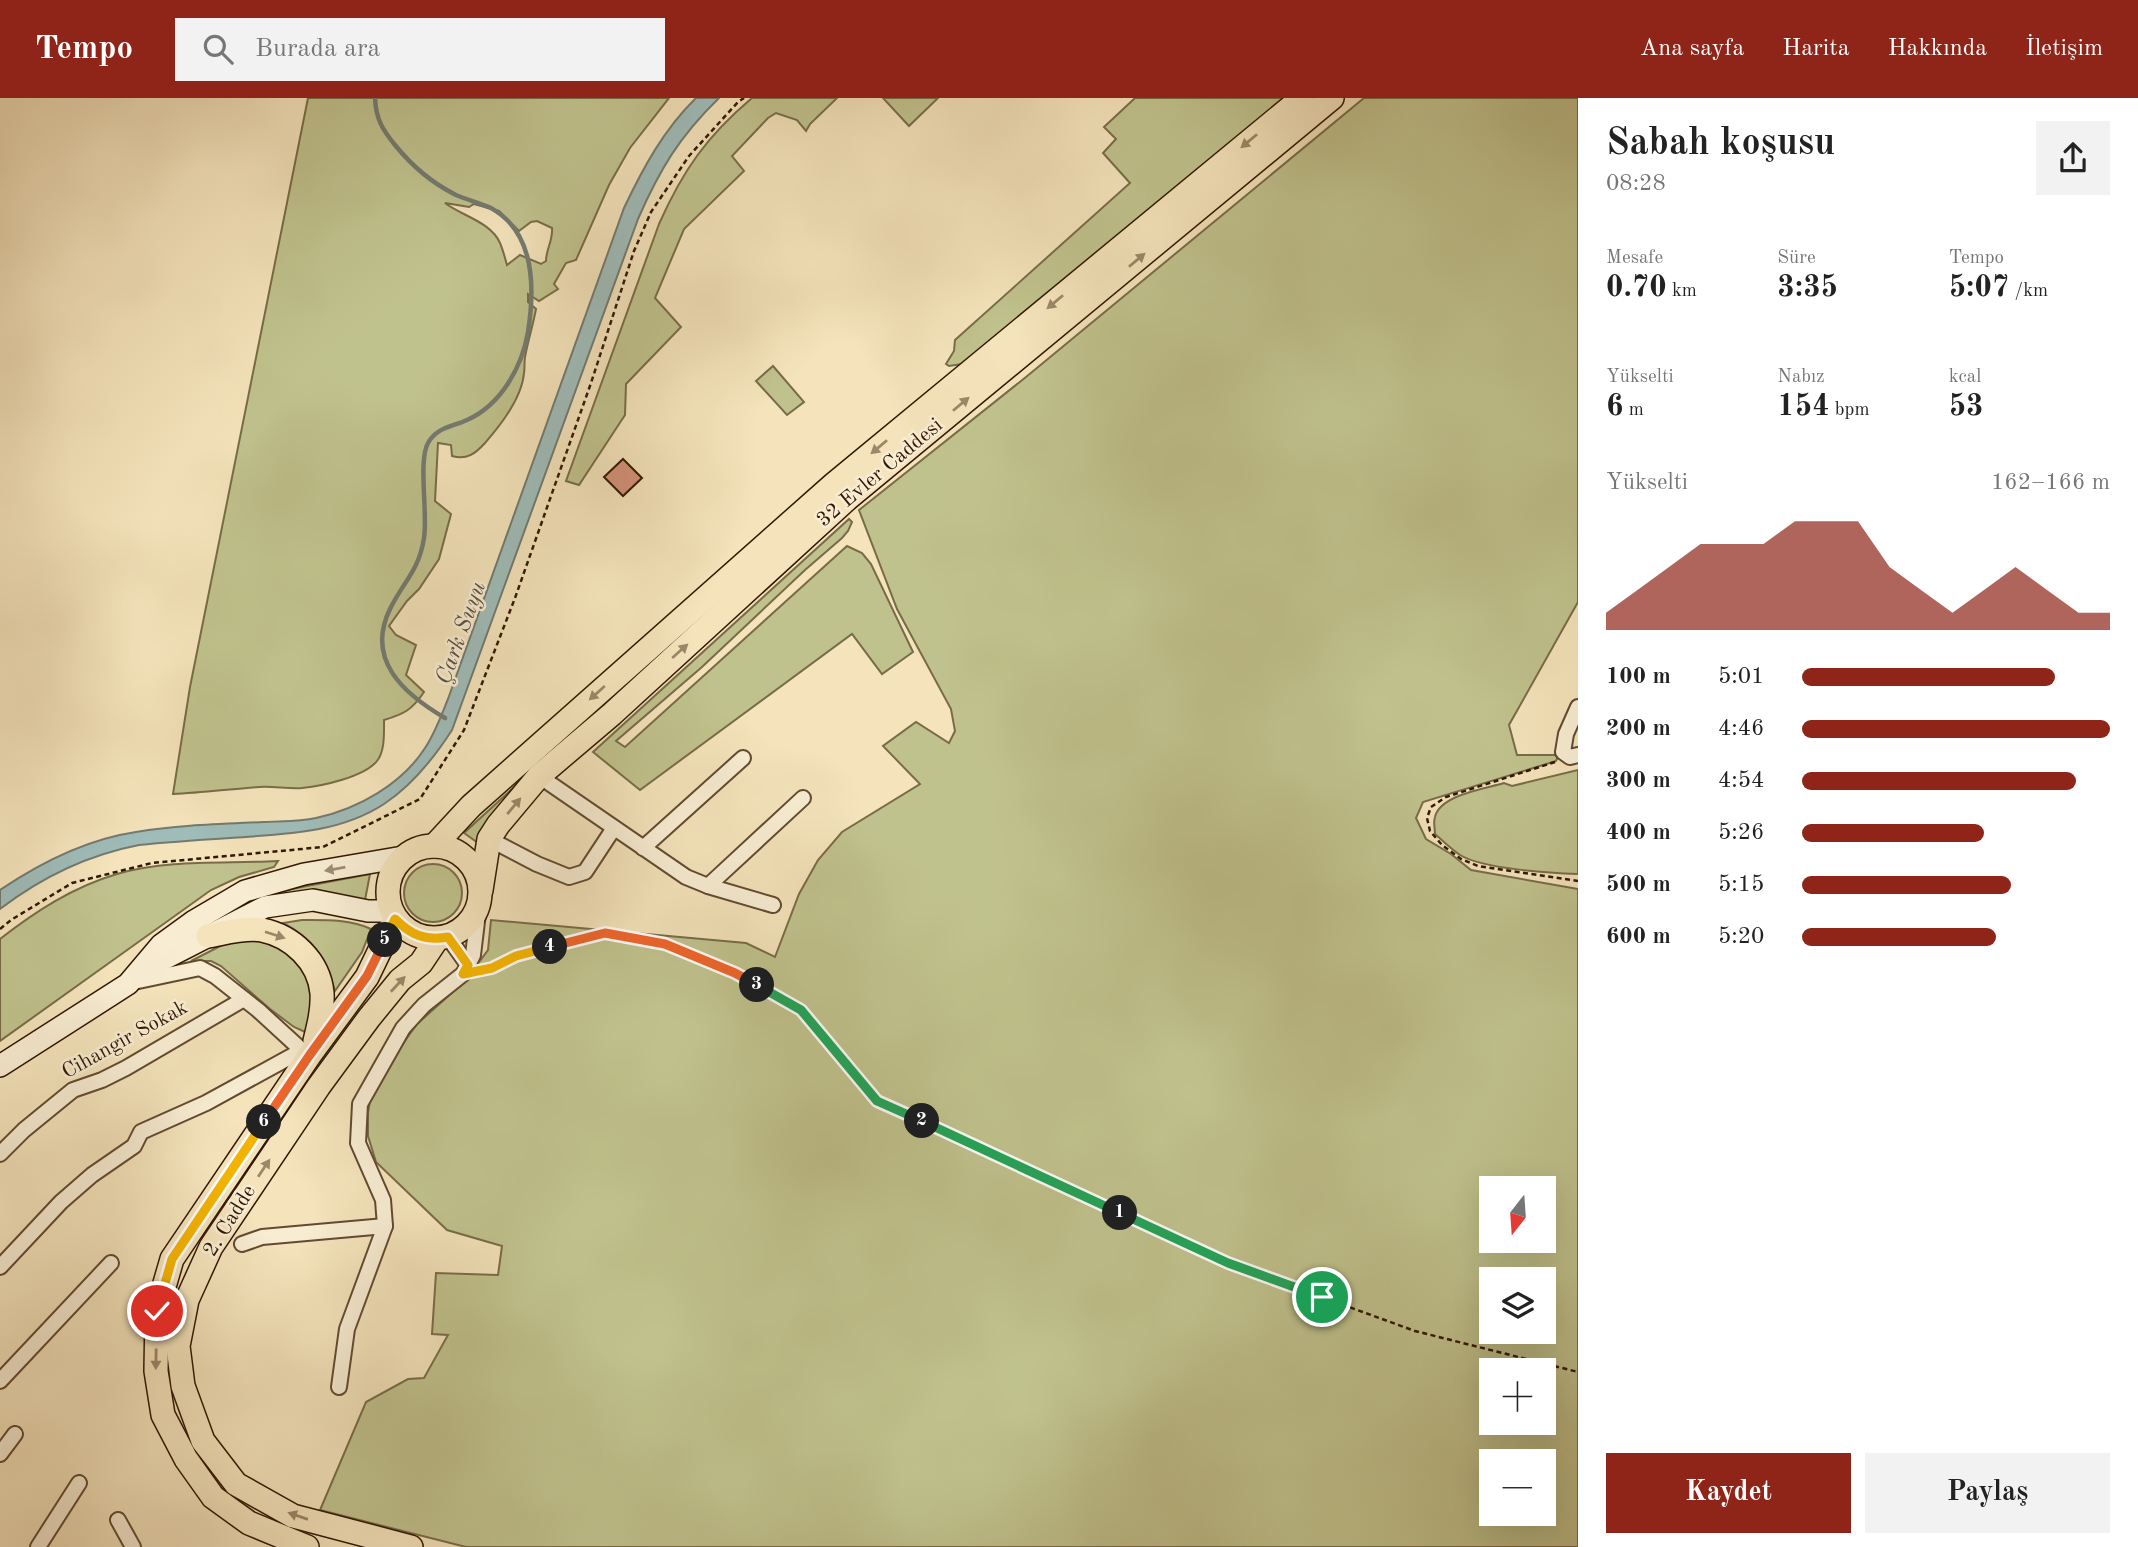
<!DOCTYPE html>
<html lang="tr">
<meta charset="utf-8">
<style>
:root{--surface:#fff;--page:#f2f2f2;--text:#222;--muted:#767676;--accent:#8f2418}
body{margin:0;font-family:"Old Standard TT",serif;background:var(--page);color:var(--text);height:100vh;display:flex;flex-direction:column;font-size:26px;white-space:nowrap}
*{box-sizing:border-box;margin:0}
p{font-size:23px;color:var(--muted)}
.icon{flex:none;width:38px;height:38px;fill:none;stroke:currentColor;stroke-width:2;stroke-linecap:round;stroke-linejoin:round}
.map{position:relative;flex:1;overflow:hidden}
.panel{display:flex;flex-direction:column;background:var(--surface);width:560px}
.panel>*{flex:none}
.needle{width:46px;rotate:197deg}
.controls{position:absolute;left:1479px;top:1078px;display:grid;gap:14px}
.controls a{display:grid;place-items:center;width:77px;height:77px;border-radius:0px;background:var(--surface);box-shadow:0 7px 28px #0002;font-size:35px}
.pin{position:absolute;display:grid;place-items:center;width:60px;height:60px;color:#fff;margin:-30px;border:4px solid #fff;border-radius:50%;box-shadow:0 2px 7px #0007}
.km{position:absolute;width:35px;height:35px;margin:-18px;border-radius:50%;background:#222;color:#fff;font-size:19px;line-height:35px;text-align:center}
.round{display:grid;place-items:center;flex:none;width:74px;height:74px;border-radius:0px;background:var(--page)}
.summary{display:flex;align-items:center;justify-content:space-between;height:119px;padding:0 28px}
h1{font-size:38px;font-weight:600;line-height:52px}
.figures{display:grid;grid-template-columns:repeat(3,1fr);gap:10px;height:119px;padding:7px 28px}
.figures div{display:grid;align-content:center}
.figures b{font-size:30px;font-weight:600}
.figures small{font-size:19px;font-weight:400}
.figures p{font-size:19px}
.chart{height:196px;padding:14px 28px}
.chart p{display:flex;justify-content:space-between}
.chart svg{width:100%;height:126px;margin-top:7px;fill:var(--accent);opacity:.7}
.cta{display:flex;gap:14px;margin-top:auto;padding:14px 28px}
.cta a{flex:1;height:80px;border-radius:0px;background:var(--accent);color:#fff;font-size:28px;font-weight:600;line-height:80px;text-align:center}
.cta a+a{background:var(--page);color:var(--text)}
ul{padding:0 28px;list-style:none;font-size:23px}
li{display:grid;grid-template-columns:112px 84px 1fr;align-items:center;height:52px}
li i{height:18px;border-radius:9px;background:var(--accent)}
header{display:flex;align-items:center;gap:42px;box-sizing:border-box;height:98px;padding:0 35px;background:var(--accent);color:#fff}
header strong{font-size:33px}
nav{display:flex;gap:38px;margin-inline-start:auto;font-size:24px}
.search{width:490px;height:63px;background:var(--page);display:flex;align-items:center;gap:18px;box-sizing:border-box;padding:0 24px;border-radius:0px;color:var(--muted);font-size:26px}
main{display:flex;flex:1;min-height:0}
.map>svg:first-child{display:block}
.green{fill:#c0c28d;stroke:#786c48;stroke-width:2;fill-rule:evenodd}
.water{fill:#9fbcb9;stroke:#737a70;stroke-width:2}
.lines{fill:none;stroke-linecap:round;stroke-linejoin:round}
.stream{stroke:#737a70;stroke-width:4.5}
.building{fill:#d39179;stroke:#311702;stroke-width:2}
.minor-casing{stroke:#624a30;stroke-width:18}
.secondary-casing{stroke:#311702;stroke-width:24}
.primary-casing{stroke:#311702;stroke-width:26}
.path{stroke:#311702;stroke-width:2.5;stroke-dasharray:5 3.5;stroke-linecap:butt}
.minor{stroke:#f8edd3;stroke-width:14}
.secondary{stroke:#f8edd3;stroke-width:21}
.primary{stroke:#f4e3bb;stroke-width:23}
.oneway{fill:#9c8768}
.oneway2{fill:#9e8d75}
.split-1-casing{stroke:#fff;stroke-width:14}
.split-2-casing{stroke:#fff;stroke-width:14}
.split-3-casing{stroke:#fff;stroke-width:14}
.split-4-casing{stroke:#fff;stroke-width:14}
.split-5-casing{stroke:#fff;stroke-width:14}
.split-6-casing{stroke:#fff;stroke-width:14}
.split-7-casing{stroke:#fff;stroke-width:14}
.split-1{stroke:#22a559;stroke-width:9}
.split-2{stroke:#22a559;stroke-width:9}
.split-3{stroke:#22a559;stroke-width:9}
.split-4{stroke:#f0652b;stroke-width:9}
.split-5{stroke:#f5b400;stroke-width:9}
.split-6{stroke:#f0652b;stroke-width:9}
.split-7{stroke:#f5b400;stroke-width:9}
.labels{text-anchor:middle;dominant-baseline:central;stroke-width:5;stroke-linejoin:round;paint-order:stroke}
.street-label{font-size:21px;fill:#311702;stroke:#f8edd3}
.water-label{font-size:23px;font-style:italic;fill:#585142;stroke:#f8edd3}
</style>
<header>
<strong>Tempo</strong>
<div class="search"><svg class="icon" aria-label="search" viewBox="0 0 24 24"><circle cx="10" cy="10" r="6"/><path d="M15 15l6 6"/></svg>Burada ara</div>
<nav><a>Ana sayfa</a><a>Harita</a><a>Hakkında</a><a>İletişim</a></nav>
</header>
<main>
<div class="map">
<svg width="1578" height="1449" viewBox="0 0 1578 1449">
<rect width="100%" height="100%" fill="#f4e3bb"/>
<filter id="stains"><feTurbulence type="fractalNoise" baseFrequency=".00286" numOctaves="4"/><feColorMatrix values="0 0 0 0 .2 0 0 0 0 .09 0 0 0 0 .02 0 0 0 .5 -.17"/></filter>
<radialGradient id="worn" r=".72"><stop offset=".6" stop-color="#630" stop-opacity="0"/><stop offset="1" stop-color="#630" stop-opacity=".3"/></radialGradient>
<g class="green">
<path d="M308,0h361l-39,50 -21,37 -33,75 -10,3 -12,21 4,5 -19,12 -11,-7v8l8,7c-3,16 -8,32 -11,48 -1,6 0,11 -1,16 -2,24 -24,53 -39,70 -10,11 -18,17 -33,13l-1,-11 -13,-2 -3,58 16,13 -12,45 -20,30 -12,12 -18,25 7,9 20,10 -10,30 18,17c-12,18 -20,22 -40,28 0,13 1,31 -7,41 -13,16 -55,25 -75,27 -14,1 -29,-2 -43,-1 -29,2 -58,6 -86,7l17,-107zM445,105l24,4 5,-3 25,7 20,20 12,-9 6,-1 15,7c1,13 -6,21 -6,33l-5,3 -21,-9 -13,10c-2,-7 -4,-15 -7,-22 -9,-21 -38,-27 -55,-40z"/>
<path d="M752,0h85l-27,26 -4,7 -9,-11 -21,-7 -8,5 -36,38 12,15 -60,58 -29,69 26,29 -55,57 -1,31 -46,70 -13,-4 93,-257c24,-54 48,-88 93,-126z"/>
<path d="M883,0h55l-29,28z"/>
<path d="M1135,0h152l-325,266 -13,2 -3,-2 8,-13 1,-11 175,-157 -27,-30 13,-14 -12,-12z"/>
<path d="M1364,0h214v504l-69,123 8,30h42l-3,6 -133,41 -7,16 10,21 25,15 20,16 107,19v658h-1112l-146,-37 46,-108 42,-23 16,-1 24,-43 -16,-1 4,-61 62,2 4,-29 -55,-16 -71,-68 -8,-26v-23l4,-26 45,-63 47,-42 24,-32 3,-30 255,23 29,14 24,-63 19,-34 24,-28 78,-48 -37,-38 33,-24 33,21 6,-12 -4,-22 -54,-100 -38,-99 167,-133zM1491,1090h53v53h-53zM1491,1181h53v53h-53zM1491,1272h53v53h-53zM1491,1363h53v53h-53z"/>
<path d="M773,268l31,36 -17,13 -31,-34z"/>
<path d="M849,421l3,3 -4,9 -6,7 -37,32 -103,97 -86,74 9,6 222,-201 15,7 9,11 42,88 -31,22 -30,-40 -212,156 -47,-38z"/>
<path d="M634,579l2,3 -158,163 -14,-10z"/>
<path d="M1578,672v104c-28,-1 -95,-5 -118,-19 -9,-6 -17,-14 -25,-21 0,-6 -2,-12 0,-17 5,-22 49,-28 69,-34l8,3z"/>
<path d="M278,763l-4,6 -35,10 -28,13 -211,151v-102c36,-28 73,-52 117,-65 52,-15 108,-10 161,-13z"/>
<circle cx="433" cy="795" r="29"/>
<path d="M370,776l-5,26 -21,-4 -159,40 53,-31 27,-11z"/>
<path d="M302,822c23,0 48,-1 69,9l-9,23 -27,39c-9,-32 -21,-52 -52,-68z"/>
<path d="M246,838l32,7 33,33 1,46 -7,10 -11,-5 -24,-18 -49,-43 -10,-5h-20l41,-21z"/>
</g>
<path class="water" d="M696,0h23c-40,39 -59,71 -81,121l-186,511c-18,28 -39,55 -68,74 -46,30 -101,30 -154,34 -31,2 -61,4 -91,7 -52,10 -97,32 -139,64v-19c40,-27 88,-51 136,-58 42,-7 85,-8 127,-10 18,-1 36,0 53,-4 42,-9 86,-34 109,-70 10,-15 16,-32 23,-49l176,-491c19,-40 40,-79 72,-110z"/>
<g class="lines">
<path class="stream" d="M375,0c1,21 7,31 20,47 17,21 37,38 61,50 12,5 24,8 35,13 44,24 44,80 37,124 -6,35 -27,73 -61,88 -15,7 -30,7 -39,23 -10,18 0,71 -4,95 -5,33 -21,44 -34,71 -25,51 14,85 55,109"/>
</g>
<path class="building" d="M623,361l19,19 -19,18 -19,-19z"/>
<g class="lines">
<g class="minor-casing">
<g id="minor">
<path d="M1578,609l-12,27 -3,18 7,5 8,-2"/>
<path d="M539,678l147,101 22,9 65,19"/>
<path d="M489,741l48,25 32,13 16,-5 29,-44"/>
<path d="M643,750l100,-90"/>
<path d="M708,788l95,-88"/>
<path d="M468,867l5,-10 6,-50"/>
<path d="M129,885l71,-15 15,8 43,34 48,44"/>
<path d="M0,1056l24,-24 49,-40 29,-10 24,-12 118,-69"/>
<path d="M242,1146l20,-7 123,-11"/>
<path d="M0,1169l61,-65 31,-27 42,-29 7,-14 65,-29 95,-52"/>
<path d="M0,1283l111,-118"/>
<path d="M339,1289l8,-58 38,-103 -2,-26 -25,-57 2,-39 43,-76 21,-23 39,-31 5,-9 -20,-28"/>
<path d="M0,1356l15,-20"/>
<path d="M118,1422l15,27"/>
<path d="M38,1449l41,-64"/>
</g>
</g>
<g class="secondary-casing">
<g id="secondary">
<path d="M152,867l113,-58 48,-7 55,11h23"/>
<path d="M0,968l128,-82 33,-39 33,-24 51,-30 59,-17 99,-17"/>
</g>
</g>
<g class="primary-casing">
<g id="primary">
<circle cx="434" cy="794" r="46"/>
<path d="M434,748l37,-40 363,-322 468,-386"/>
<path d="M481,792l8,-51 9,-14 41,-49 73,-62 235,-215 485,-401"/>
<path d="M208,838c17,-3 37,-9 54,-6 30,6 57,31 60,63 1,16 -3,32 -7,48"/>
<path d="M307,1449l-58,-24 -36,-26 -27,-38 -23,-44 -7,-44 1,-60 15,-52 137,-203 58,-79 28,-58"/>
<path d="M411,1449l-118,-31 -57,-32 -33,-43 -20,-55 -5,-40 9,-46 24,-53 108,-161 50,-68 31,-38 21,-17 16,-24"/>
</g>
</g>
<g class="path">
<path d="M1555,664l-109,35 -15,10 -4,11 3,13 12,14 19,14 17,7 100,15"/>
<path d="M0,831l11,-9 61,-37 80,-20 171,-16 97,-48 44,-69 51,-132 76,-215 43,-132 17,-39 38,-56 49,-54 6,-4"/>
<path d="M481,872l11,-2 24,-12 89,-23 60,11 70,29 66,37 76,91 351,162 187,68 163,41"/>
</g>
<use href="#minor" class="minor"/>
<use href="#secondary" class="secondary"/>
<use href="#primary" class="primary"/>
</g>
<defs><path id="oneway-solid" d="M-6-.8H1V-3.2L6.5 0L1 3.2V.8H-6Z" transform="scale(1.75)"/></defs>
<g class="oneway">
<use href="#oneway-solid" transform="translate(1249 43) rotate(140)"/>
<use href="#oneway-solid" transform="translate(1137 162) rotate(-40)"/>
<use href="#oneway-solid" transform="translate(1055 204) rotate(140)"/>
<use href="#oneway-solid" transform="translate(961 306) rotate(-40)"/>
<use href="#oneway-solid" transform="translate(879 349) rotate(140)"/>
<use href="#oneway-solid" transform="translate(680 553) rotate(-42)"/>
<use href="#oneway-solid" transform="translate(597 595) rotate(138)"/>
<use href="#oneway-solid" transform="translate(514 708) rotate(-50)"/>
<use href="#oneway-solid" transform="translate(275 837) rotate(18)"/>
<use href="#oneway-solid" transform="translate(398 886) rotate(-47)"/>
<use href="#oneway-solid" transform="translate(264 1070) rotate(-56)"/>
<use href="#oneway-solid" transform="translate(156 1261) rotate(91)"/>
<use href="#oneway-solid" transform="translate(298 1418) rotate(-161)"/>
</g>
<use class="oneway2" href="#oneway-solid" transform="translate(335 771) rotate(170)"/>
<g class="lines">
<g class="split-1-casing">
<path id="split-1" d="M1120,1115l108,50 94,34"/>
</g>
<g class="split-2-casing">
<path id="split-2" d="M922,1023l198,92"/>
</g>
<g class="split-3-casing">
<path id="split-3" d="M757,887l44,25 76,91 45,20"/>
</g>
<g class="split-4-casing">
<path id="split-4" d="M550,849l55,-14 60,11 70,29 22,12"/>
</g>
<g class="split-5-casing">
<path id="split-5" d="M385,842l10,-21c16,16 30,22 53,18l20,28 -5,9 29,-6 24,-12 34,-9"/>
</g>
<g class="split-6-casing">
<path id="split-6" d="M264,1024l45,-66 58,-80 18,-36"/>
</g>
<g class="split-7-casing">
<path id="split-7" d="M157,1213l15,-52 92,-137"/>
</g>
<use href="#split-1" class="split-1"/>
<use href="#split-2" class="split-2"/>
<use href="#split-3" class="split-3"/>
<use href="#split-4" class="split-4"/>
<use href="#split-5" class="split-5"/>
<use href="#split-6" class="split-6"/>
<use href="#split-7" class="split-7"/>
</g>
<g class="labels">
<g class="street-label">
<text transform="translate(880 375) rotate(-40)">32 Evler Caddesi</text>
<text transform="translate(125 942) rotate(-29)">Cihangir Sokak</text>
<text transform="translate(230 1123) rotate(-58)">2. Cadde</text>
</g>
<g class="water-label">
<text transform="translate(461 535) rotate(-70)">Çark Suyu</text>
</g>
</g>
<rect width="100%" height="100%" filter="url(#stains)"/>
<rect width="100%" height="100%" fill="url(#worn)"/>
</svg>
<div class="controls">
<a><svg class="needle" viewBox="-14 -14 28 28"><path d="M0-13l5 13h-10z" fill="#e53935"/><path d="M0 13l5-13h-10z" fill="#767676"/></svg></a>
<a><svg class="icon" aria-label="layers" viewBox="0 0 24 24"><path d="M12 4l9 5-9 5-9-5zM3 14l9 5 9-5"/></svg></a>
<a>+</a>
<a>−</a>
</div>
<div class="pin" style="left:1322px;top:1199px;background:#1e9e55"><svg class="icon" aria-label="arrive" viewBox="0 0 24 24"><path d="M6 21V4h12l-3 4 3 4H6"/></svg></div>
<div class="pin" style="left:157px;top:1213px;background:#d93025"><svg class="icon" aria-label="check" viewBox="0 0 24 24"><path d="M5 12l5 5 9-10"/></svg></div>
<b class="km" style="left:1120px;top:1115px">1</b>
<b class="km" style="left:922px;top:1023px">2</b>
<b class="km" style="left:757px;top:887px">3</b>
<b class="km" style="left:550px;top:849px">4</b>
<b class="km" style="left:385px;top:842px">5</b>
<b class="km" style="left:264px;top:1024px">6</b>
</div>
<section class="panel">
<div class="summary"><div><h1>Sabah koşusu</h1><p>08:28</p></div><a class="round"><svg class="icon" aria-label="share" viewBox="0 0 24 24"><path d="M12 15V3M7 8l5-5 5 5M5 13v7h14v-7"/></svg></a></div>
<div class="figures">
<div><p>Mesafe</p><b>0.70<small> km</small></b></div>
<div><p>Süre</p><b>3:35</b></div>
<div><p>Tempo</p><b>5:07<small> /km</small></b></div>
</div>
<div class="figures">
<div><p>Yükselti</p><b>6<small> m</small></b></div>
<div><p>Nabız</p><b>154<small> bpm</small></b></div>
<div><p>kcal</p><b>53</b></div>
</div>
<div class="chart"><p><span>Yükselti</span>162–166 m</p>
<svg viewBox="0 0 160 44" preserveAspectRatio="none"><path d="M0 44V38L10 30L20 22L30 14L40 14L50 14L60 6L70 6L80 6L90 22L100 30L110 38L120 30L130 22L140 30L150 38L160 38V44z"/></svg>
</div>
<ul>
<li><b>100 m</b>5:01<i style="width:82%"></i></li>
<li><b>200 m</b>4:46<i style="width:100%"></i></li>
<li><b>300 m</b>4:54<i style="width:89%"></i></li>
<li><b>400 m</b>5:26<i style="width:59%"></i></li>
<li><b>500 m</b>5:15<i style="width:68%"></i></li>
<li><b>600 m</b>5:20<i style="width:63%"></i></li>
</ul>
<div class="cta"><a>Kaydet</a><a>Paylaş</a></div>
</section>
</main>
